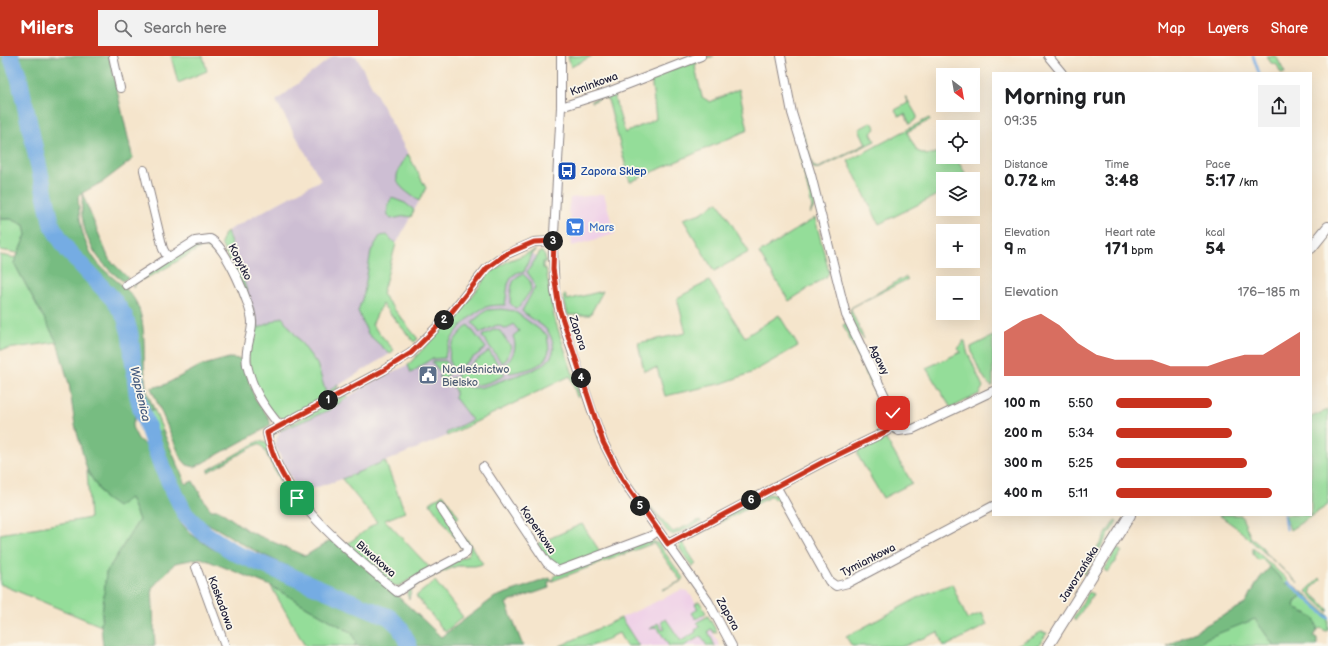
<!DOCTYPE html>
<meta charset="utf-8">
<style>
:root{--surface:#fff;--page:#f2f2f2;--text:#202124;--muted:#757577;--accent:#c8321e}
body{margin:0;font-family:"Balsamiq Sans",sans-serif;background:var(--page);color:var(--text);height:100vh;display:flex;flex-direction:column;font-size:15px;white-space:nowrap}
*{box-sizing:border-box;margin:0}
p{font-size:13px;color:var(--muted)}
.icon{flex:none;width:22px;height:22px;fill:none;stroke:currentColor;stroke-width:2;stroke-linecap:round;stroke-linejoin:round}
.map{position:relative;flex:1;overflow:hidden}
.side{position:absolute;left:992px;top:16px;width:320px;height:444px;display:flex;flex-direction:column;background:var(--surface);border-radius:0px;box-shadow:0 4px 16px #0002}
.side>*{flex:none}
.needle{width:26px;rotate:149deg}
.controls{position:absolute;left:936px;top:12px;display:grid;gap:8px}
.controls a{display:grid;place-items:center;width:44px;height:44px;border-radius:0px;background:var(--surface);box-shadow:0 4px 16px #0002;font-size:20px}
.pin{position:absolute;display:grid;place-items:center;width:34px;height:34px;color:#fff;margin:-17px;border-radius:8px;box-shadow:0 2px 6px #0006}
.km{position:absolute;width:20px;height:20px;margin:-10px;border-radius:50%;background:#222;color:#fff;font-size:11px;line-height:20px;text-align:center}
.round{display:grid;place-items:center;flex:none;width:42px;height:42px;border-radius:0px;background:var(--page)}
.head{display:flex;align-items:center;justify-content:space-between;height:68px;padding:0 12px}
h1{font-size:22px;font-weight:700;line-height:30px}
.stats{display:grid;grid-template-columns:repeat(3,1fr);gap:6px;height:68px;padding:4px 12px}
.stats div{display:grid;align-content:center}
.stats b{font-size:17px;font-weight:700}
.stats small{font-size:11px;font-weight:400}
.stats p{font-size:11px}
.chart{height:112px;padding:8px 12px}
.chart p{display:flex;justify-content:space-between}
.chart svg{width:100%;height:72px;margin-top:4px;fill:var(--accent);opacity:.7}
ul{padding:0 12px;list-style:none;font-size:13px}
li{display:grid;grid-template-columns:64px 48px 1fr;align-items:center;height:30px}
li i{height:10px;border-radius:5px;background:var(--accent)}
header{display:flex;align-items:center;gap:24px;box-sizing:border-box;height:56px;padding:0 20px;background:var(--accent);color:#fff}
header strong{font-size:19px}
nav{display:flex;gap:22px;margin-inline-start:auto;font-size:14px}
.search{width:280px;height:36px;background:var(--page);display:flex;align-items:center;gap:10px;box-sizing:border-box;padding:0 14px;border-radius:0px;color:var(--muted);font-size:15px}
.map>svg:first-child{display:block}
.built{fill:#efd0e7}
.industrial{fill:#cdbed3}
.green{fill:#94dd99;stroke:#5b806a}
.forest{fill:#77bc81;stroke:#4c6f5e}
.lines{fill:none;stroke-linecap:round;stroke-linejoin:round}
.stream{stroke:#74ace3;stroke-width:3}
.river{stroke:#74ace3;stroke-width:17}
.minor-casing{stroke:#8c8484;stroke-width:10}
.tertiary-casing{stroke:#8c8484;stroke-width:12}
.minor{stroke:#fff;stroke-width:8}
.tertiary{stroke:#fff;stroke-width:10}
.route-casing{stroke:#fff;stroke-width:8}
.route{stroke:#c8321e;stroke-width:5}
.labels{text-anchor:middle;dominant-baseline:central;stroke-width:3.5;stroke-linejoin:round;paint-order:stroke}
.street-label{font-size:11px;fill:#22223b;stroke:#fbf7ec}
.transit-label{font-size:11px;fill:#164399;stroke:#fbf7ec;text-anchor:start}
.shop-label{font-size:11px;fill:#366cbe;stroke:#fbf7ec;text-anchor:start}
.service-label{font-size:11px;fill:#4e5e75;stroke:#fbf7ec;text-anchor:start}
.water-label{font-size:12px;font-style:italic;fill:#43597e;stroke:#fbf7ec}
</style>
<header>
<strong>Milers</strong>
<div class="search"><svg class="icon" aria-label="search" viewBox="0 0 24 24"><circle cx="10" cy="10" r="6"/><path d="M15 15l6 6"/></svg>Search here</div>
<nav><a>Map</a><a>Layers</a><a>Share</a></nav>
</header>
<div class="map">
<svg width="1328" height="590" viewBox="0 0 1328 590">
<rect width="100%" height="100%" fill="#fbf7ec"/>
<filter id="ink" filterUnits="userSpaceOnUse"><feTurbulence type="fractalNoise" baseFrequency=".025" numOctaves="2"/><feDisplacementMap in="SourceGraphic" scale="8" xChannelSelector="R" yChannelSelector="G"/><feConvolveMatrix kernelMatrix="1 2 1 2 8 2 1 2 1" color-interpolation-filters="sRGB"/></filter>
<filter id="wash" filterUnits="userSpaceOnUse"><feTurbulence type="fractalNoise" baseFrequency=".012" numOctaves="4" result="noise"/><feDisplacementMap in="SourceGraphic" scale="16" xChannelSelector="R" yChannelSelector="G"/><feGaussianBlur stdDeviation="0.9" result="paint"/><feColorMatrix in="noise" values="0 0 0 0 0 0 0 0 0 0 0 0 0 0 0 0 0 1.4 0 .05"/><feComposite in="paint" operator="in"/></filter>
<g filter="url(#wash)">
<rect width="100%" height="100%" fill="#f5e5cc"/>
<g class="built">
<path d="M604,138l11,40 -43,12 -2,-32 -2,-1 2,-15z"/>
<path d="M681,534l7,1 17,26 15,29h-81l-18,-28z"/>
</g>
<g class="industrial">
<path d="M333,0h23l70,132 -32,60 -12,46 -12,32 23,26 -67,41 -9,-29 -58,-36 -32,-97 94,-51 -45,-79z"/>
<path d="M531,198l6,3 33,119 -123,60 -105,43 -43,14 -24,-47v-3l5,-12 49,-21 39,-26 40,-19 39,-40z"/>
</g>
<g class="green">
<path d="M171,0h32l4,15 -29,12z"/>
<path d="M568,0h24l-21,11z"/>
<path d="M709,0h5l-17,6 -2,5 7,30 8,5 29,-13 9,41 -118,52 -22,-82 -5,-3 -11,5v-2l21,-7 12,40 31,-14 -5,-42z"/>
<path d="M1267,0h9l9,17h-4l-4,-8 -6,-2z"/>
<path d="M905,41h1l11,19 -2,4 -5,4 -5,-10 -6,2 -4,-6 13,-7z"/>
<path d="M929,62l1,2 -23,12 10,19 10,4 16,-4v6h12l14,22h-26v13l-64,32 -31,-63z"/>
<path d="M872,66l4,7 -5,4 4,8 -57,28 -5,-1 -13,-37 2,-1 11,36 5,2 48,-24 -7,-15z"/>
<path d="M799,97l3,2 13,50 -5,9 2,-7z"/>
<path d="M408,98l18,34 -7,13c-25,-18 -29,-20 -11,-47z"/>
<path d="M392,142l13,5 9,7 -3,7 -5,-1 -15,3c-6,-5 -4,-15 1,-21z"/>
<path d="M718,146l31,50 -35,19 -31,-52 18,-6z"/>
<path d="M815,162l14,54 -2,4 -38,25 -30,-48z"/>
<path d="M0,163h11l13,6 2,10 -8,18 -18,-3z"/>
<path d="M227,175l32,97 23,-11 35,47 9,29 12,-8 -1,6 -52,27c-18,2 -37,-47 -37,-62 1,-11 9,-22 8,-33 -3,-20 -25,-59 -35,-79l2,-7z"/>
<path d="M387,179l9,9 -14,50 36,45 -4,3 -32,-38 -10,21 22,25 -4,4 -22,-20 -10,-23 6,-18 7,-42 9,-15z"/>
<path d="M209,186l9,8 25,49c-9,-15 -23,-52 -41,-52l-45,26 -21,9 -3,6v-4l62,-41z"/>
<path d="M536,194l-5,4 -7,18h-6l-6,4 -4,8 -3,21c-6,0 -13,0 -19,2 -17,7 -40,32 -41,51l-14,1 -20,14 -3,-8 62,-66 19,-25 19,-13z"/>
<path d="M541,195l4,5 1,6h-3v6l3,1 8,48 26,79 -3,1 -7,-21 -123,60 -1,-3 26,-13 -17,-22v-8l-7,-9 5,-4c17,21 39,6 59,0 18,-6 51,-13 39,-40 -4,-12 -21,-18 -29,-26l13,-24 -2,-7 -6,-8z"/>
<path d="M0,199l16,3 -2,5 43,79 -57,8z"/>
<path d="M523,218l7,7 1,9 -12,17 -4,1 -5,-5c1,-11 0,-26 13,-29z"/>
<path d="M905,221l3,2 -56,28 -1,3 13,29c-7,-5 -17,-23 -13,-31z"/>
<path d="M709,225l36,56 34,-22 19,31 -47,27 -28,10 -58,13 -8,-28 -13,3 -6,-28 48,-10 -9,-35z"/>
<path d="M603,235l-13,24h-22l-5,-19 2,-2 2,6z"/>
<path d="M501,253l13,2 33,24 2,15c-4,18 -24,20 -39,23l-6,-7c9,-8 14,-18 9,-30l6,-5 -6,-7 -6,5 -10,-4 -17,8 -8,-11 15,-12z"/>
<path d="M846,267l42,87 2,9 -7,10 -3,-3 6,-10 -43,-91z"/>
<path d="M468,269l18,23 -33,24c-9,-23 0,-31 15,-47z"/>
<path d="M495,273l5,2 11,16 -4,12 -5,4 -20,-27z"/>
<path d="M993,280v50h-2c-7,-5 -19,-29 -20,-39z"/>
<path d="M963,285h2l2,10 16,36 -4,7 -28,14 -25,-40 35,-16 -3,-3z"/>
<path d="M489,295l16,24c-16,8 -35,17 -49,0z"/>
<path d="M434,305h12l4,12 -8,7 -3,-4 3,-2 -10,-12z"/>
<path d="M345,339l3,2 -19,13 -49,21v-1z"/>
<path d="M154,353l9,22 -5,1 -10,-21z"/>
<path d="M1328,354v95l-38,25 -5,-15h26v-98z"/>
<path d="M884,380l28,47 -29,15 -25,-42v-7z"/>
<path d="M259,385l7,2 2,3 14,33 9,15 -1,8 -24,-49 -4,-7 -4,-2 -50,28v-2z"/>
<path d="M385,405l20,51 -20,8 45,48 -31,18 -7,-1 -46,-40 31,-23 -35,-43z"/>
<path d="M87,414l17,28h26l9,22 -33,53 -5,53 -101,-42v-50l90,-16z"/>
<path d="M443,438l16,23 -5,4 10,30 -34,-48z"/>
<path d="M769,438l9,2 3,9 -3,-5 -8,-3 -51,26 3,-5z"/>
<path d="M648,448l25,28 27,-12 1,2 -28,13 -6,-4z"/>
<path d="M1219,459h22l10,23 12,10 2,5 33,30 -61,-55z"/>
<path d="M1115,464l2,1 -33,53 -2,-2z"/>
<path d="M582,468l19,29 -38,15 -9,-2 -17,-22z"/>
<path d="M711,468l5,1 -34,17 14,22 -4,3 -12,-18 -1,-8z"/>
<path d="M465,481l18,27 -8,2h-18l-36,15 -10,9 -2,9 -2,-5 1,-6 13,-9 47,-24 2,-5 -6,-11z"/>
<path d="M650,484l8,3 25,35 -3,4 -18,8 19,-9 -27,-38 -102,38 2,-5z"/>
<path d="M1253,492l40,37 -1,1 -7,-3 -23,-24 -4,1 -5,-6z"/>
<path d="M1117,493l5,2 -14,21 -4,-2z"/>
<path d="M1320,522l1,2 -10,9v4l17,16v3l-22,-21z"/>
<path d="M435,525l28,36 -18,15 -29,-36z"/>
<path d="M952,528l15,35 15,-6 5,12 -41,21h-3l-5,-14 -34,14h-52l-6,-9 77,-42z"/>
<path d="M271,530l81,47 4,10 -2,3h-49z"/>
<path d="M1089,536l4,2 -18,27 -2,-3z"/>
<path d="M1305,538l23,21v15l-2,1 -6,-3 -3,3v-6l-10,-12 -7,-2 -6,-5 2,-6z"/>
<path d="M699,545l7,12 -10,6 -4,-6 6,-4 -3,-5z"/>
<path d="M1245,548l29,42h-107l11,-5z"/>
<path d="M708,560l9,16 -3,1 -3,-4 -3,2 7,15h-8l-6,-10 -17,10h-15l-12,-19 -7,2 8,-6 4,7 3,-1 -4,-7 5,-3 15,22 15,-9 -1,-2 5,-3 -3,-5z"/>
<path d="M621,562l18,28h-13l-7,-13 -9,4v2l-19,7h-31z"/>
<path d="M1041,576l6,1 -9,13h-23z"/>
</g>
<g class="forest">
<path d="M0,0h5l10,24 30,141 5,13 14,19 48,54 11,18 5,54 7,38 -3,10 6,12 11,9 32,75 10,11 20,14 173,73 12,11 9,14h-51l2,-3 -4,-10 -81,-47 -70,-28 -26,5 -23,25 3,58h-52l-2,-20 5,-53 33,-53 -9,-22 -13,9 -13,-9 -17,-28 -12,-45 -6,-41 -12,-42 -43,-79 12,-28 -2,-10 -13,-6h-11z"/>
<path d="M18,0h91l24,103 -29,22 -22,12 27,66 19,19 -5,3c-23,-16 -38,-38 -41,-66 -1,-7 1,-14 0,-22l-4,3c2,32 5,57 32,79 10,9 21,16 27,29 11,25 5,55 9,82 1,8 5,15 8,23l-6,2 -6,-20 -7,-58 -8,-23 -5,-8 -38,-39 -24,-32 -5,-13 -4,-24z"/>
<path d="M229,302l14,1c4,14 7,30 14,43 4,7 15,15 13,24l-75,41 -8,-2 -6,-7 -30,-70 13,-3 36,-19z"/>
<path d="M163,375l23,53 7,-3 12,21 6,8h8l29,21 57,25 28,-17c36,33 73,63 108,98l54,-40 55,-19 2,3 -4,1 1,6 -43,15 17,43h-107c-7,-15 -15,-26 -28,-36 -47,-21 -96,-40 -142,-64 -12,-7 -23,-14 -34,-20 -8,-4 -12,-2 -18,-10 -15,-17 -33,-62 -36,-84z"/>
<path d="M1270,511l15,16 7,3 1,-1 12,9 -9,6 -2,6 3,3c12,7 19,5 20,22l-4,5 4,3v7h-43l-19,-27 -48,19 -10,8h-30l78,-42 15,-26z"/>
</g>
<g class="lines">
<g class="stream">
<path d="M1253,0l6,17"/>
<path d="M1284,459l2,14"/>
<path d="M1288,526l40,36"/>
</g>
<path class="river" d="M11,0l8,22 33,148 16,25 45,48 12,18 5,17 7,59 4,16 21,58 23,47 18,18 32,21 154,64 11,10 9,19"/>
</g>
</g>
<g filter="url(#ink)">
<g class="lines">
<g class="minor-casing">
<g id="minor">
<path d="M113,0l7,32"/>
<path d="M561,0v51l-8,145 2,40 8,32 32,96 8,22 19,37 86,122 24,45"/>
<path d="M1048,0l14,17"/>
<path d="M561,51l47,-15 93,-36"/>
<path d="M144,114l19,79 5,9 27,-17 15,-2c15,6 42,67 42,83 0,15 -8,27 -5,43 6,26 16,40 33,61"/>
<path d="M126,229l42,-27"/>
<path d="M892,371l7,4 14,-2 80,-38"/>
<path d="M483,411l64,96 11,8 93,-35 7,-5"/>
<path d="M776,430l53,95 7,5 12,-3 145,-77"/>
<path d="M440,451l27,41 -1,5 -47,25 -22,14c-49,-42 -117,-92 -130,-159l117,-63 27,-17 39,-39 37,-46 18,-13 29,-13 20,-1"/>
<path d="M668,488l155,-82 64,-31 8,-8 -2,-10 -47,-98 -35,-140 -19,-62 -11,-57"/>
<path d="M196,511l29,79"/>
</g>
</g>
<g class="tertiary-casing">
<g id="tertiary">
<path d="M1311,192l17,-21"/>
<path d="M1048,590l82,-131"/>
</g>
</g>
<use href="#minor" class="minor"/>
<use href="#tertiary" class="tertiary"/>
</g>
</g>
<g class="lines" filter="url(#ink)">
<g class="route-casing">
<path id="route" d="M297,442c-14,-20 -25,-41 -30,-65l117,-63 27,-17 39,-39 37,-46 19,-14 28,-12 20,-1 -1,28 6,39 44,134 19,37 46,65 155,-82 64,-31 8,-8 -2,-10"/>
</g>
<use href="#route" class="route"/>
</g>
<defs>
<g id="bus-square" transform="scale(1)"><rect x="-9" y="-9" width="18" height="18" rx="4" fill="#1a4fb4" stroke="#fbf7ec"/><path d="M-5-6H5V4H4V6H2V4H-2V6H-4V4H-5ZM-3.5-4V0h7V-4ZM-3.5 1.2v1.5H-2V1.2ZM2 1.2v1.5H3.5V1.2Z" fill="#fff"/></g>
<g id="supermarket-square" transform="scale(1)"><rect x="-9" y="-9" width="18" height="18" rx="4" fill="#3f7fe0" stroke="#fbf7ec"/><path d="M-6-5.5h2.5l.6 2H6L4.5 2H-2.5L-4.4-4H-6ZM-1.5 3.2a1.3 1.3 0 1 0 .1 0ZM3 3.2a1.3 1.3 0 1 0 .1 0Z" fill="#fff"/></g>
<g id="civic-square" transform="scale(1)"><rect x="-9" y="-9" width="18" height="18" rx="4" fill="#5c6f8a" stroke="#fbf7ec"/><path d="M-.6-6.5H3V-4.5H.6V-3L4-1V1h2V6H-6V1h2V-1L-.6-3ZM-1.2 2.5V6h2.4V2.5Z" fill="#fff"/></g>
</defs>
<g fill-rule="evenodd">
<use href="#bus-square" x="567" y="115"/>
<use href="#supermarket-square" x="575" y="171"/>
<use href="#civic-square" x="428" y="319"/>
</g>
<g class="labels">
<g class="street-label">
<text transform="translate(594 28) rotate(-20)">Kminkowa</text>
<text transform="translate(240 206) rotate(63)">Kopytko</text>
<text transform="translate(578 277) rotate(72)">Zapora</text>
<text transform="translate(879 304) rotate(64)">Agawy</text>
<text transform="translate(538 474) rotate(56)">Koperkowa</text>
<text transform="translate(376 503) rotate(41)">Biwakowa</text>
<text transform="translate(868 504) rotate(-27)">Tymiankowa</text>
<text transform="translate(1079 518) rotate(-58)">Jaworzańska</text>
<text transform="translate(221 547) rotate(70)">Kaskadowa</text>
<text transform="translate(728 558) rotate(61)">Zapora</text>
</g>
<g class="transit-label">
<text x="581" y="115">Zapora Sklep</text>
</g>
<g class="shop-label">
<text x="589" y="171">Mars</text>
</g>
<g class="service-label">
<text x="442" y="313">Nadleśnictwo<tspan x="442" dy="13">Bielsko</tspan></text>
</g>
<g class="water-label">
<text transform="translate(140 338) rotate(77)">Wapienica</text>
</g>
</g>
</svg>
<div class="controls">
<a><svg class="needle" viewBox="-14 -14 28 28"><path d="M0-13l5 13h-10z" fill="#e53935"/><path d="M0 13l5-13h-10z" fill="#757577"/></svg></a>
<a><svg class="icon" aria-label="locate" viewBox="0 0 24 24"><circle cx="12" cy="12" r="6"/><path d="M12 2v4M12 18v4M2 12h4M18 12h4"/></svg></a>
<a><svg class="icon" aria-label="layers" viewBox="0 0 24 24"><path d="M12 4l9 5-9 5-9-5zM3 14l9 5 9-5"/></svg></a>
<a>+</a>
<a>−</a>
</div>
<div class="pin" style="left:297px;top:442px;background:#1e9e55"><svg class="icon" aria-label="arrive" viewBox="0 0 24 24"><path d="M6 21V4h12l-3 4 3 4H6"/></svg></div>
<div class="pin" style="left:893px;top:357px;background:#d93025"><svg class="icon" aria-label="check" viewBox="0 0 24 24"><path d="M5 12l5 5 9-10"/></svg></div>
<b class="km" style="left:328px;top:344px">1</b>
<b class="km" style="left:444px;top:264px">2</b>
<b class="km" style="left:553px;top:185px">3</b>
<b class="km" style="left:581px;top:322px">4</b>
<b class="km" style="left:640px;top:450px">5</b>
<b class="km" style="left:751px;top:444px">6</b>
<section class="side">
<div class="head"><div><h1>Morning run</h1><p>09:35</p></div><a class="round"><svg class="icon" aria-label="share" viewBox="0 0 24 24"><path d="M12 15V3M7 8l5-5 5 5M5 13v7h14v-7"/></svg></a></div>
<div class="stats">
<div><p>Distance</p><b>0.72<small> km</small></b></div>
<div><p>Time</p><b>3:48</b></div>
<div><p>Pace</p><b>5:17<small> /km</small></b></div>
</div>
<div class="stats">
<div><p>Elevation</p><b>9<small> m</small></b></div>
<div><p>Heart rate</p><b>171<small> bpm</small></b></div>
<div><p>kcal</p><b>54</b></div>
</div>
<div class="chart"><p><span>Elevation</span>176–185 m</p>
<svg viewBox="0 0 160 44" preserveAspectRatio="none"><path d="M0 44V17L10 10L20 6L30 13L40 24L50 31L60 34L70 34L80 34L90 38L100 38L110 38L120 34L130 31L140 31L150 24L160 17V44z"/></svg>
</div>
<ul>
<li><b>100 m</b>5:50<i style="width:52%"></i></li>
<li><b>200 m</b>5:34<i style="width:63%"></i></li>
<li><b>300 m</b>5:25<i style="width:71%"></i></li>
<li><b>400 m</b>5:11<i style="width:85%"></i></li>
</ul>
</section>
</div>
